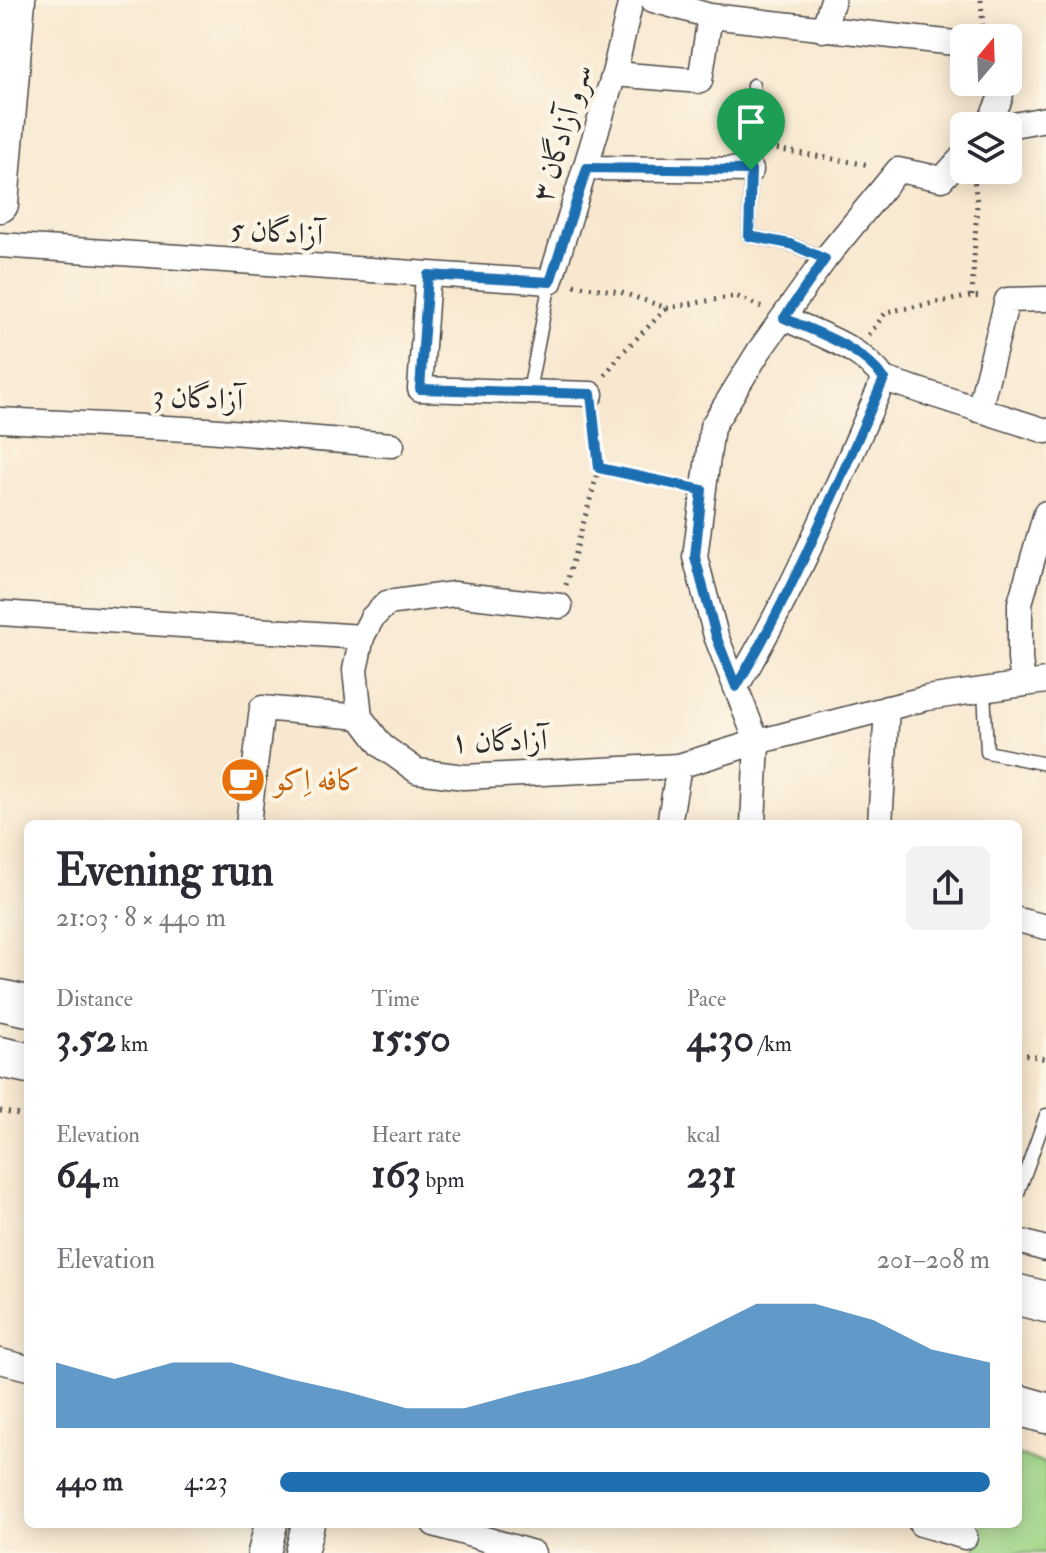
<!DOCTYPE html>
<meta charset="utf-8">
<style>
:root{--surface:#fff;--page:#f2f2f3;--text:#2b2b33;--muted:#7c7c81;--accent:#1f6fb2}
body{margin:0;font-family:"IM FELL Double Pica",Amiri,serif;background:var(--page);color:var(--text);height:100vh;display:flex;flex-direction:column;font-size:30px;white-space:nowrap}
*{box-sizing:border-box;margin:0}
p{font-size:26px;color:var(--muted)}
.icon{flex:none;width:44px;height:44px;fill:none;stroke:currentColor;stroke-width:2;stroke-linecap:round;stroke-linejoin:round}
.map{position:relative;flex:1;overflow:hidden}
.panel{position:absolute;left:24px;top:820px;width:998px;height:708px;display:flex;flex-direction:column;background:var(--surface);border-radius:12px;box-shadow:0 4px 20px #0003}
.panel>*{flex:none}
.needle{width:52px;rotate:19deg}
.tools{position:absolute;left:950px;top:24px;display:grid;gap:16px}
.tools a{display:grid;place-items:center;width:72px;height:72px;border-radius:12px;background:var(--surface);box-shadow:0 4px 20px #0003;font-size:40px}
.pin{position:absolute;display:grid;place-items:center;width:68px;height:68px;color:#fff;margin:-82px -34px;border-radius:50% 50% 50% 0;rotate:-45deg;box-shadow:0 0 8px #0007}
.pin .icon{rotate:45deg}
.round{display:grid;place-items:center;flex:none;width:84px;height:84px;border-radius:12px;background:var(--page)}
.summary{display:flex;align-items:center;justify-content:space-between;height:136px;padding:0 32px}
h1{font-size:44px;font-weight:700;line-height:60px}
.metrics{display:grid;grid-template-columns:repeat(3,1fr);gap:12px;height:136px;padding:8px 32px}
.metrics div{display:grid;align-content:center}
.metrics b{font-size:40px;font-weight:700}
.metrics small{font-size:22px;font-weight:400}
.metrics p{font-size:22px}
.chart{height:224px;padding:16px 32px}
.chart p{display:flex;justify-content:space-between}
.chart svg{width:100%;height:144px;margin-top:8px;fill:var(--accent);opacity:.7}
ul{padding:0 32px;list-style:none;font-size:26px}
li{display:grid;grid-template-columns:128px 96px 1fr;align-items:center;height:60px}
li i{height:20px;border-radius:10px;background:var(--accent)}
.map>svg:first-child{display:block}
.green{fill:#9cd384;stroke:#647f58;stroke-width:2}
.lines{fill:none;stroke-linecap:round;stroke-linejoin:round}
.service-casing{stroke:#4a4744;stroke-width:15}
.minor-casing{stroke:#4a4744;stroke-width:27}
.tertiary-casing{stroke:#4a4744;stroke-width:35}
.secondary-casing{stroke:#4a4744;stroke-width:39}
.primary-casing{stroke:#4a4744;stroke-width:43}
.path{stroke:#4a4744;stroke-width:5;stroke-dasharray:2 6;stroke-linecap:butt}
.service{stroke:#fff;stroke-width:12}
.minor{stroke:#fff;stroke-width:24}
.tertiary{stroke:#fff;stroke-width:32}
.secondary{stroke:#fff;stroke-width:36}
.primary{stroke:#fff;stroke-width:40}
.route-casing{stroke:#fff;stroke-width:16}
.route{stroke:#1f6fb2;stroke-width:10}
.labels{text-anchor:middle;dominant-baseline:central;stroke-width:8;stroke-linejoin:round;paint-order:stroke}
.street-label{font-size:30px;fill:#2b2b2b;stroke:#fcf5e5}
.food-label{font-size:30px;fill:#c56008;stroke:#fcf5e5;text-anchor:start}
</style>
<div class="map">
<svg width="1046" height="1553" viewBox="0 0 1046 1553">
<rect width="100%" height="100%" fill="#fcf5e5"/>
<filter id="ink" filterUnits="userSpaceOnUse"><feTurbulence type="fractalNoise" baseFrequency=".0125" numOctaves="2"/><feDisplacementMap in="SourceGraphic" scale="16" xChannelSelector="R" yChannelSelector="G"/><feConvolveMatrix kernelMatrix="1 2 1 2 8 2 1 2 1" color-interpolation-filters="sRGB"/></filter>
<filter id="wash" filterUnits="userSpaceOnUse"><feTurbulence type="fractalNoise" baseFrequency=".006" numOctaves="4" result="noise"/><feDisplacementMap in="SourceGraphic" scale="32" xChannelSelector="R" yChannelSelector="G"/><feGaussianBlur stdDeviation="1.8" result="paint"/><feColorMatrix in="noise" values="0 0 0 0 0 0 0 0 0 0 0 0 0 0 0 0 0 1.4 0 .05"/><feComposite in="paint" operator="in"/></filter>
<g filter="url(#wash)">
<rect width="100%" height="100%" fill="#f8e8d0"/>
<path class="green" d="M1018,1455l28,9v89h-72l8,-29h36z"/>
</g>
<g filter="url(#ink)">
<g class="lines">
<g class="service-casing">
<g id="service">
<path d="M753,85l-4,151 41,8 35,15"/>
<path d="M529,391l21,-109"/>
<path d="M984,689l3,63 59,12"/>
<path d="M1018,1193l28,-78"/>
</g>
</g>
<g class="minor-casing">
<g id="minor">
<path d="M653,0l57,16 254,28"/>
<path d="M823,30l10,-30"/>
<path d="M614,74l86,7 10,-65"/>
<path d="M988,126l12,-27 3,-17"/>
<path d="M1008,126l38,-7"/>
<path d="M587,168l164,2"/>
<path d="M0,245l550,37 64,-208 17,-74"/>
<path d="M428,275l-8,114 171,5"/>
<path d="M784,318c36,17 76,28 100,61l162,52"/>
<path d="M979,410l28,-110 39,-1"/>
<path d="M0,420l207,10 185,15"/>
<path d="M0,613l362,24 -7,33 5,47 22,29 35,25 47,6 215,-11 78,-24 170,-44 119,-17"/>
<path d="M362,637l10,-19 15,-15 67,-9 106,12"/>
<path d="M1023,684l-3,-25v-56l26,-90"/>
<path d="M736,687c59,-97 102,-204 148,-308"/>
<path d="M248,824l14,-116 98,9"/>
<path d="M669,824l10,-58"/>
<path d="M753,824l4,-82 -41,-106 -21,-79 17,-130 47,-76 66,-92 73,-89 44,9 22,-24"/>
<path d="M880,824l7,-116"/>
<path d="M1018,920l28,7"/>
<path d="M1018,1241l28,8"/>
<path d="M0,1361l28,7"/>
<path d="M434,1524l99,29"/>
<path d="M921,1524l44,13"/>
</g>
</g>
<g class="tertiary-casing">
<g id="tertiary">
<path d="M264,1553l7,-29"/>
<path d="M301,1553l7,-29"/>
</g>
</g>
<g class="secondary-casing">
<path id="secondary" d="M0,204l17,-204"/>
</g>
<g class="primary-casing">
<g id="primary">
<path d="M0,1000l28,6"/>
<path d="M0,1057l28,6"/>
<path d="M1018,1295l28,7"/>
<path d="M1018,1405l28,8"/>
</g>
</g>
<g class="path">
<path d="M981,0l2,27"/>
<path d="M769,148l100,17"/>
<path d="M574,285l46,7 47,16 69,-12 25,11"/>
<path d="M972,296l5,-93 -3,-24"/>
<path d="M869,335l17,-23 86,-16 10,1"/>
<path d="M605,375l17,-22 45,-45"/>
<path d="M599,468l81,17"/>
<path d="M566,585l33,-117 -5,-52"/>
<path d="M1018,1053l28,6"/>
<path d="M0,1111l28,6"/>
</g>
<use href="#service" class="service"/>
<use href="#minor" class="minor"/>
<use href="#tertiary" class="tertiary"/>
<use href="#secondary" class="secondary"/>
<use href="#primary" class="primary"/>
</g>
</g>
<g class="lines" filter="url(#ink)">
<g class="route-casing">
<path id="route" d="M587,168l164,2 -2,66 41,8 35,15 -41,59c36,16 76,28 100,61 -46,104 -90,211 -148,308l-20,-51 -21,-79 7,-67 -103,-22 -8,-74 -171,-5 8,-114 122,7z"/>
</g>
<use href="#route" class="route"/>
</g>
<defs>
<g id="cafe-disc" transform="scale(2.3)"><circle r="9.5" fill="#e8710a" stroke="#fcf5e5"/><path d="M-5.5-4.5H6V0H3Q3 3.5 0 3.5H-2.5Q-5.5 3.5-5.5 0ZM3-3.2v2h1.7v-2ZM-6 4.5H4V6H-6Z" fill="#fff"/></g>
</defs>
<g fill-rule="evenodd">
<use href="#cafe-disc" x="243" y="780"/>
</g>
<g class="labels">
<g class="street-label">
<text transform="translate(562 133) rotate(-73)">سرو آزادگان ۳</text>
<text transform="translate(277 232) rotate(4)">آزادگان 5</text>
<text transform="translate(198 398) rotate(3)">آزادگان 3</text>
<text transform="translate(499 741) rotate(-1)">آزادگان ۱</text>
</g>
<g class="food-label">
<text x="274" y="780">کافه اِکو</text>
</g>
</g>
</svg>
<div class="tools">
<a><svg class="needle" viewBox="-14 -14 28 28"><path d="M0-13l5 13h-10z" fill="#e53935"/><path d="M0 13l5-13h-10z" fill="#7c7c81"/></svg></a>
<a><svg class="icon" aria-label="layers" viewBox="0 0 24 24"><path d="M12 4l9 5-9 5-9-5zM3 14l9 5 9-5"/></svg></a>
</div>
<div class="pin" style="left:751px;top:170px;background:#1e9e55"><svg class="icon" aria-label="arrive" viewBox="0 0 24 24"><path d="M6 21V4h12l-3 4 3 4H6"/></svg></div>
<section class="panel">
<div class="summary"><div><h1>Evening run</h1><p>21:03 · 8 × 440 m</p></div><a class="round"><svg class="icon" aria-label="share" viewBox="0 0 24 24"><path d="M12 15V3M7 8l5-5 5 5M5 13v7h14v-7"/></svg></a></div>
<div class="metrics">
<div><p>Distance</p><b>3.52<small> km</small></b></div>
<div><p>Time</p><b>15:50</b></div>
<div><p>Pace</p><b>4:30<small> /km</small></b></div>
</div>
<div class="metrics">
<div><p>Elevation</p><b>64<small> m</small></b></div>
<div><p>Heart rate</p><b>163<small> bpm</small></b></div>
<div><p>kcal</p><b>231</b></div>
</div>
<div class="chart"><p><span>Elevation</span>201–208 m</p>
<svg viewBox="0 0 160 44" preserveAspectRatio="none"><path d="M0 44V24L10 29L20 24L30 24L40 29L50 33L60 38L70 38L80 33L90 29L100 24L110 15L120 6L130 6L140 11L150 20L160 24V44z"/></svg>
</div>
<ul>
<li><b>440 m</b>4:23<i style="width:100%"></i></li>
</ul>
</section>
</div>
